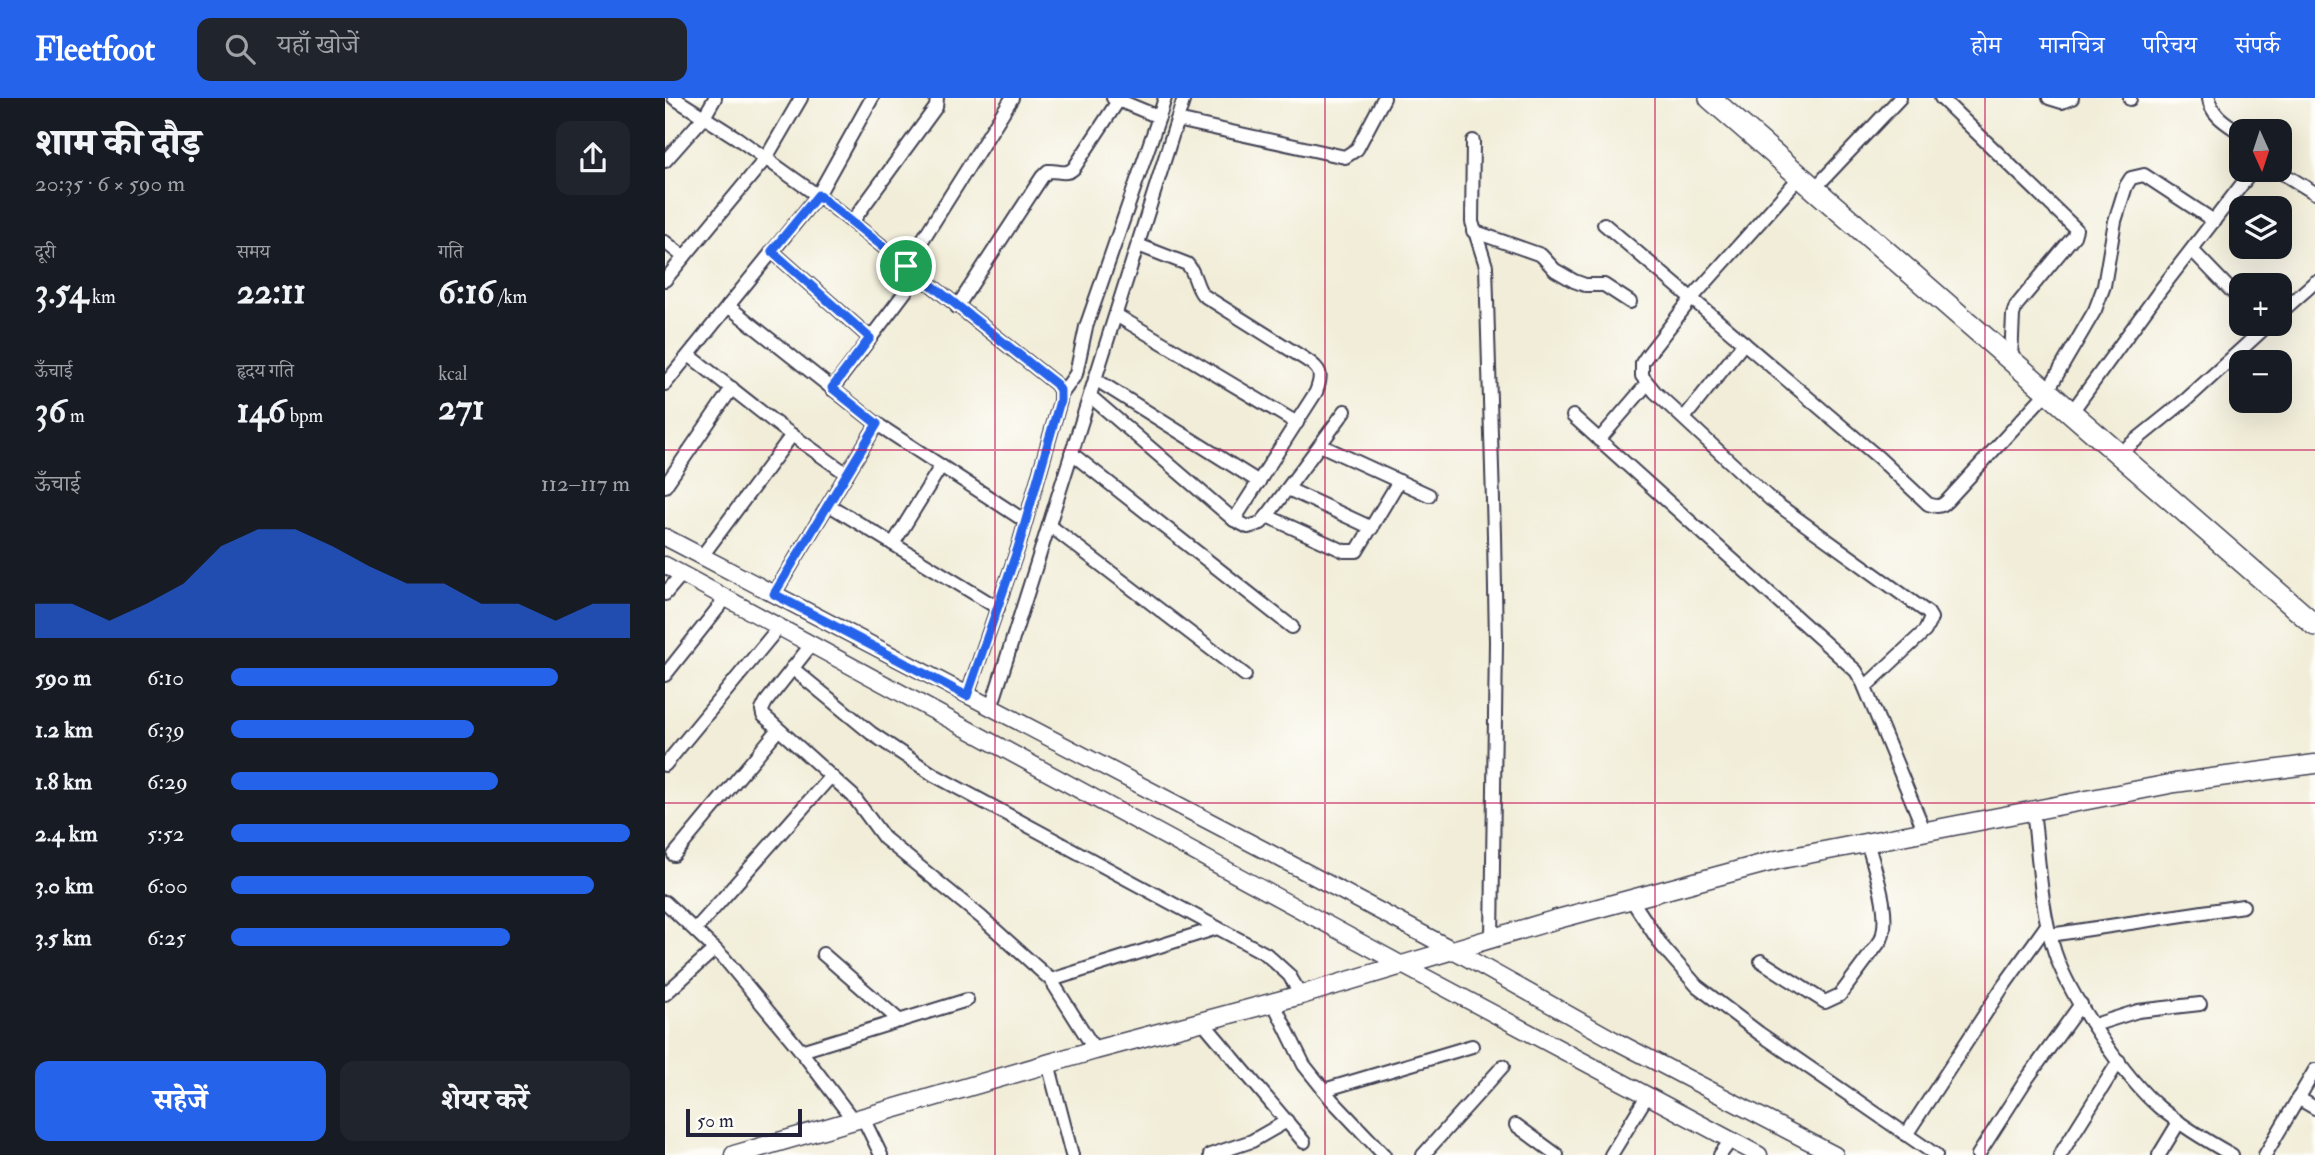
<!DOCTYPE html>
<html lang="hi">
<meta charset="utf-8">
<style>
:root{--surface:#171b24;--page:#20242c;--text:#f1f3f6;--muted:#9ea1a6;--accent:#2563eb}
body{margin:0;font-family:"IM FELL Double Pica","Noto Serif Devanagari",serif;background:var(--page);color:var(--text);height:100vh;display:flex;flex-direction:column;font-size:26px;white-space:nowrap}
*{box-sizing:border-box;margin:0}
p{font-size:23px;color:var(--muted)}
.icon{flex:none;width:38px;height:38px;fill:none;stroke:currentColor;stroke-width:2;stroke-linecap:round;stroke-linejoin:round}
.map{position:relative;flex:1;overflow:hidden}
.details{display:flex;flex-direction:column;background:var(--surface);width:665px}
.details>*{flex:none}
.needle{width:46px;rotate:177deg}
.buttons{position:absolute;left:1564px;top:21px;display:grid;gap:14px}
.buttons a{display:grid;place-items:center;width:63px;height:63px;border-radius:14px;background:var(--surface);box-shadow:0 7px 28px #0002;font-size:35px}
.scale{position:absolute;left:21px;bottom:18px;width:116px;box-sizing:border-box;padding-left:7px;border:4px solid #22223b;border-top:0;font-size:19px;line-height:24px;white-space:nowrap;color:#22223b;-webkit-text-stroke:5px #fdfcf7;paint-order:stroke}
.pin{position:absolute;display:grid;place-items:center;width:60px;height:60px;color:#fff;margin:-30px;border:4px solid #fff;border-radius:50%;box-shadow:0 2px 7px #0007}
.round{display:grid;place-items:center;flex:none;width:74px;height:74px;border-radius:14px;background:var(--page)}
.summary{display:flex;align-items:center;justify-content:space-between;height:119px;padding:0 35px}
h1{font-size:38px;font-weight:800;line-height:52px}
.figures{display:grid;grid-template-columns:repeat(3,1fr);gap:10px;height:119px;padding:7px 35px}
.figures div{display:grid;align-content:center}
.figures b{font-size:35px;font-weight:800}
.figures small{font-size:19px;font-weight:400}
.figures p{font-size:19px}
.chart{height:196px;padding:14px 35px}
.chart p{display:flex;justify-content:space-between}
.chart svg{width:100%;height:126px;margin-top:7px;fill:var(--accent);opacity:.7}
.button{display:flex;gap:14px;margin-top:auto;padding:14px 35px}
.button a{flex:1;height:80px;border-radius:14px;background:var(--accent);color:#fff;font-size:28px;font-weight:800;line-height:80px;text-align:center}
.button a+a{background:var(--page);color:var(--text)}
ul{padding:0 35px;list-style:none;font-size:23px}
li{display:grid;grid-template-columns:112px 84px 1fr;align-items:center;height:52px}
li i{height:18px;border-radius:9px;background:var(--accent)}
header{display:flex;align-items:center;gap:42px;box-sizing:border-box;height:98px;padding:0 35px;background:var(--accent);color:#fff}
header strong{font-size:33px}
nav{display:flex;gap:38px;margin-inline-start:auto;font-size:24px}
.search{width:490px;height:63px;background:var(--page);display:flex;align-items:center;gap:18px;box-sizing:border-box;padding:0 24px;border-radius:14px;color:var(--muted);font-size:26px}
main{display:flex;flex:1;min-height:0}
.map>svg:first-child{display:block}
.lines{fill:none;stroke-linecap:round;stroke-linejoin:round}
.minor-casing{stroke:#414053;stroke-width:16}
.tertiary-casing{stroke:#414053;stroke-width:19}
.secondary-casing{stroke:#414053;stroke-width:21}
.trunk-casing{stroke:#414053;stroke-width:24}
.minor{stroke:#fff;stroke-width:12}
.tertiary{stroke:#fff;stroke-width:16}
.secondary{stroke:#fff;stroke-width:18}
.trunk{stroke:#fff;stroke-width:21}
.route-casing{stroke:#fff;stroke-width:14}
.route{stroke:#2563eb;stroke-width:9}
.grid{fill:none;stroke:#c2185b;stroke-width:2;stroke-opacity:0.55}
</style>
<header>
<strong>Fleetfoot</strong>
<div class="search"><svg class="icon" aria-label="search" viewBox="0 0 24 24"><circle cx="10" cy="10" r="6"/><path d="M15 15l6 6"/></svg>यहाँ खोजें</div>
<nav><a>होम</a><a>मानचित्र</a><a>परिचय</a><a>संपर्क</a></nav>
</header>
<main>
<section class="details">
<div class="summary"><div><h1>शाम की दौड़</h1><p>20:35 · 6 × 590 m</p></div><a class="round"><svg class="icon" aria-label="share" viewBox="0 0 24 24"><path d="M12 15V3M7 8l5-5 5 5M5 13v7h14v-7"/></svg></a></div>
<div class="figures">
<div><p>दूरी</p><b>3.54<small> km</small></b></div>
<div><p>समय</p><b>22:11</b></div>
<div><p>गति</p><b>6:16<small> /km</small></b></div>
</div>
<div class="figures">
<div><p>ऊँचाई</p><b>36<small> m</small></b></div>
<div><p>हृदय गति</p><b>146<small> bpm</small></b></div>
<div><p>kcal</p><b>271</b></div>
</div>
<div class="chart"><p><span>ऊँचाई</span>112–117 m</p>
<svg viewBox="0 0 160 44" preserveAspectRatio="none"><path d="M0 44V32L10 32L20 38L30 32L40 25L50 12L60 6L70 6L80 12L90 19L100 25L110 25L120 32L130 32L140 38L150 32L160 32V44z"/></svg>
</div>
<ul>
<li><b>590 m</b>6:10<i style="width:82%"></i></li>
<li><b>1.2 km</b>6:39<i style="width:61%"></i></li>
<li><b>1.8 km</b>6:29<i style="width:67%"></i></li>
<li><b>2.4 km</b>5:52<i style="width:100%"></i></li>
<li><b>3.0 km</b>6:00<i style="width:91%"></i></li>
<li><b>3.5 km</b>6:25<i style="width:70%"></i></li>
</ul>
<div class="button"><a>सहेजें</a><a>शेयर करें</a></div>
</section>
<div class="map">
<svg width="1650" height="1057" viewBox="0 0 1650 1057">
<rect width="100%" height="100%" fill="#fdfcf7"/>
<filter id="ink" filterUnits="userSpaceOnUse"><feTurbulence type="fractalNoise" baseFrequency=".0143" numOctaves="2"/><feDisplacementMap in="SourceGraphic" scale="14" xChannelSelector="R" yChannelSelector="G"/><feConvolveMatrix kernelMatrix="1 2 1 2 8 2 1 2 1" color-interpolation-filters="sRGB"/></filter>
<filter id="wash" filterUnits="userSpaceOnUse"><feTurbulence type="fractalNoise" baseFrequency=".00686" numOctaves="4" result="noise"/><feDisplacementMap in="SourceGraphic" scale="28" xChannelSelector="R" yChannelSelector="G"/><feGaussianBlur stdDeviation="1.57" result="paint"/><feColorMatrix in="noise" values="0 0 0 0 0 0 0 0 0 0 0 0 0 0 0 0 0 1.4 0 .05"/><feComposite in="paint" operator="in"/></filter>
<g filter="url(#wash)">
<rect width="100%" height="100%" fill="#f1edd8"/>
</g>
<g filter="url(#ink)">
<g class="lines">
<g class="minor-casing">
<g id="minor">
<path d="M9,0l63,40 91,65 228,181 4,6v11l-42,147 -51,148"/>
<path d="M448,0l46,19 6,-19"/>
<path d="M1276,0l135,131 -2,7 -58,70 -3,9 -2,44"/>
<path d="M1384,0l13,4 10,-4"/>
<path d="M1544,0c2,18 19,26 33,36"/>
<path d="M1465,1v-1"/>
<path d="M512,22l168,37 12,-8 27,-51"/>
<path d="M808,43l-1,81 14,44 8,269 2,107 -4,297"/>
<path d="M0,63l39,-44 11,-19"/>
<path d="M1612,72l38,23"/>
<path d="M1135,79l-108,121 -46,59 -4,6v13l13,16 115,107 158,114 3,5 -6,13 -60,56"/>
<path d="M1149,91l86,-91"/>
<path d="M187,124l84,-115 1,-9"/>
<path d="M939,126l275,234 49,46c9,3 13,3 19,-3l100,-109 48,-82 9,-24 11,-65 11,-35 5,-8 13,-3 70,46"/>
<path d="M808,133l68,24 14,15 19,11 11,4h19l26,17"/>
<path d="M0,144l19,15"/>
<path d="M473,147l49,19c9,9 8,22 16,31l102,64c16,10 18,15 11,33l-82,128"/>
<path d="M1527,152l50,52"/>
<path d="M107,153l98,87"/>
<path d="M241,168l106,-168"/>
<path d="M0,182l101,-122 35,-60"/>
<path d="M63,208l149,118 148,97"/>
<path d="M292,209l85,-130 6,-6c10,-1 18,5 26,-3l44,-67"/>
<path d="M1615,215l35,-31"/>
<path d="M451,217l181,108"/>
<path d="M24,257l89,70 69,49"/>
<path d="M430,281l164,103"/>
<path d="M0,286l153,-189 54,-97"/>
<path d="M167,291l86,-114"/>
<path d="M396,297l15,-21 10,-47 73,-210"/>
<path d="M425,298l144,124 14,7 13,-4 6,-7 78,-105"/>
<path d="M1406,315l90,-124 92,-119"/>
<path d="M908,318l283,255 7,12 61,147"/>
<path d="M1019,320l60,-75"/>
<path d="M934,342l48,-56"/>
<path d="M655,347l109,50"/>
<path d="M406,355l221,174"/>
<path d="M1455,355l67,-54 82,-75"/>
<path d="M0,388l67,-98"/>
<path d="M623,391l84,39"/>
<path d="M164,407l169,103"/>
<path d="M602,418l77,35h13l42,-70"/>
<path d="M384,427l196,150"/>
<path d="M228,446l48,-78"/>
<path d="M37,458l90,-121"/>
<path d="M0,496l17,-20"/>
<path d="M109,496l103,-170"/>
<path d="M146,547l-45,57 -4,8 1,5 90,81 31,42 97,79 70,63 44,70"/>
<path d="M127,570l79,65 63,42 332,179 23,21 12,20"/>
<path d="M0,577l61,-77"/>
<path d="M326,610l193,-610"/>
<path d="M0,667l114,-138"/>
<path d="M1368,712c6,47 7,98 22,143 15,44 70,126 105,155 22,18 47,33 72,47"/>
<path d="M9,757l104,-125"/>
<path d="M966,801l31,47 35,40 62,47 177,122"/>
<path d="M0,804l59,56 77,93 53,70"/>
<path d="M30,832l136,-154"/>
<path d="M1385,837l193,-29"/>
<path d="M158,856l77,67"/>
<path d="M1096,863l64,41 15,-7 41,-55c11,-27 -7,-71 -14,-99"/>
<path d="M386,882l166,-52"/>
<path d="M0,896l50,-45"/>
<path d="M608,904l31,63 28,35 52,55"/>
<path d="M537,923l102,121"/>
<path d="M1429,927l44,-14 62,-7"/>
<path d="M136,953l166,-51"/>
<path d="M383,965l24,92"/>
<path d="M659,992l148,-44"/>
<path d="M1633,1000l17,10"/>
<path d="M198,1020l18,37"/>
<path d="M851,1027l41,30"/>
<path d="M1241,1037l96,-147 45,-63"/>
<path d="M545,1057l42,-14 35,-20"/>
<path d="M758,1057l80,-89"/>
<path d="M946,1057l36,-59"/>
<path d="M1055,1057l11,-15"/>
<path d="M1313,1057l48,-75 55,-76"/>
<path d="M1395,1057l59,-94"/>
<path d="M1494,1057l20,-33"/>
<path d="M1600,1057l50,-85"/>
</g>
</g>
<g class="tertiary-casing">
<g id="tertiary">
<path d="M0,439l605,316 183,97 161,90 221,115"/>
<path d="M0,467l739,401 355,189"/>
</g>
</g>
<g class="secondary-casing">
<path id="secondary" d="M69,1057l361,-105 206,-55 253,-75 223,-60 398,-77 140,-19"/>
</g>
<g class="trunk-casing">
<path id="trunk" d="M1045,0l605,527"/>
</g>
<use href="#minor" class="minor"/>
<use href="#tertiary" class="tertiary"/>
<use href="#secondary" class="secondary"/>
<use href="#trunk" class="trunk"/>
</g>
</g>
<g class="lines" filter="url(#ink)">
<g class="route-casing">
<path id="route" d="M153,97l238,189 4,6v11l-42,147 -51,148 -193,-102 103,-170 -45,-36 38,-50 -98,-87z"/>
</g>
<use href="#route" class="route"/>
</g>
<path class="grid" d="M330,0v1057M660,0v1057M990,0v1057M1320,0v1057M0,352h1650M0,705h1650"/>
</svg>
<div class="buttons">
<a><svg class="needle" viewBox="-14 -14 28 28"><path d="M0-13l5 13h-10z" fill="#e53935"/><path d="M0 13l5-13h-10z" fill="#9ea1a6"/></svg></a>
<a><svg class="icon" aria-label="layers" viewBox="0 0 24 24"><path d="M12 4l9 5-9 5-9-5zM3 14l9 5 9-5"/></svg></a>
<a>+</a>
<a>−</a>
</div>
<div class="scale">50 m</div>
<div class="pin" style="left:241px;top:168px;background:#1e9e55"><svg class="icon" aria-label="arrive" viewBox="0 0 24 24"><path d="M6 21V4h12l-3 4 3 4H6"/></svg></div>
</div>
</main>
